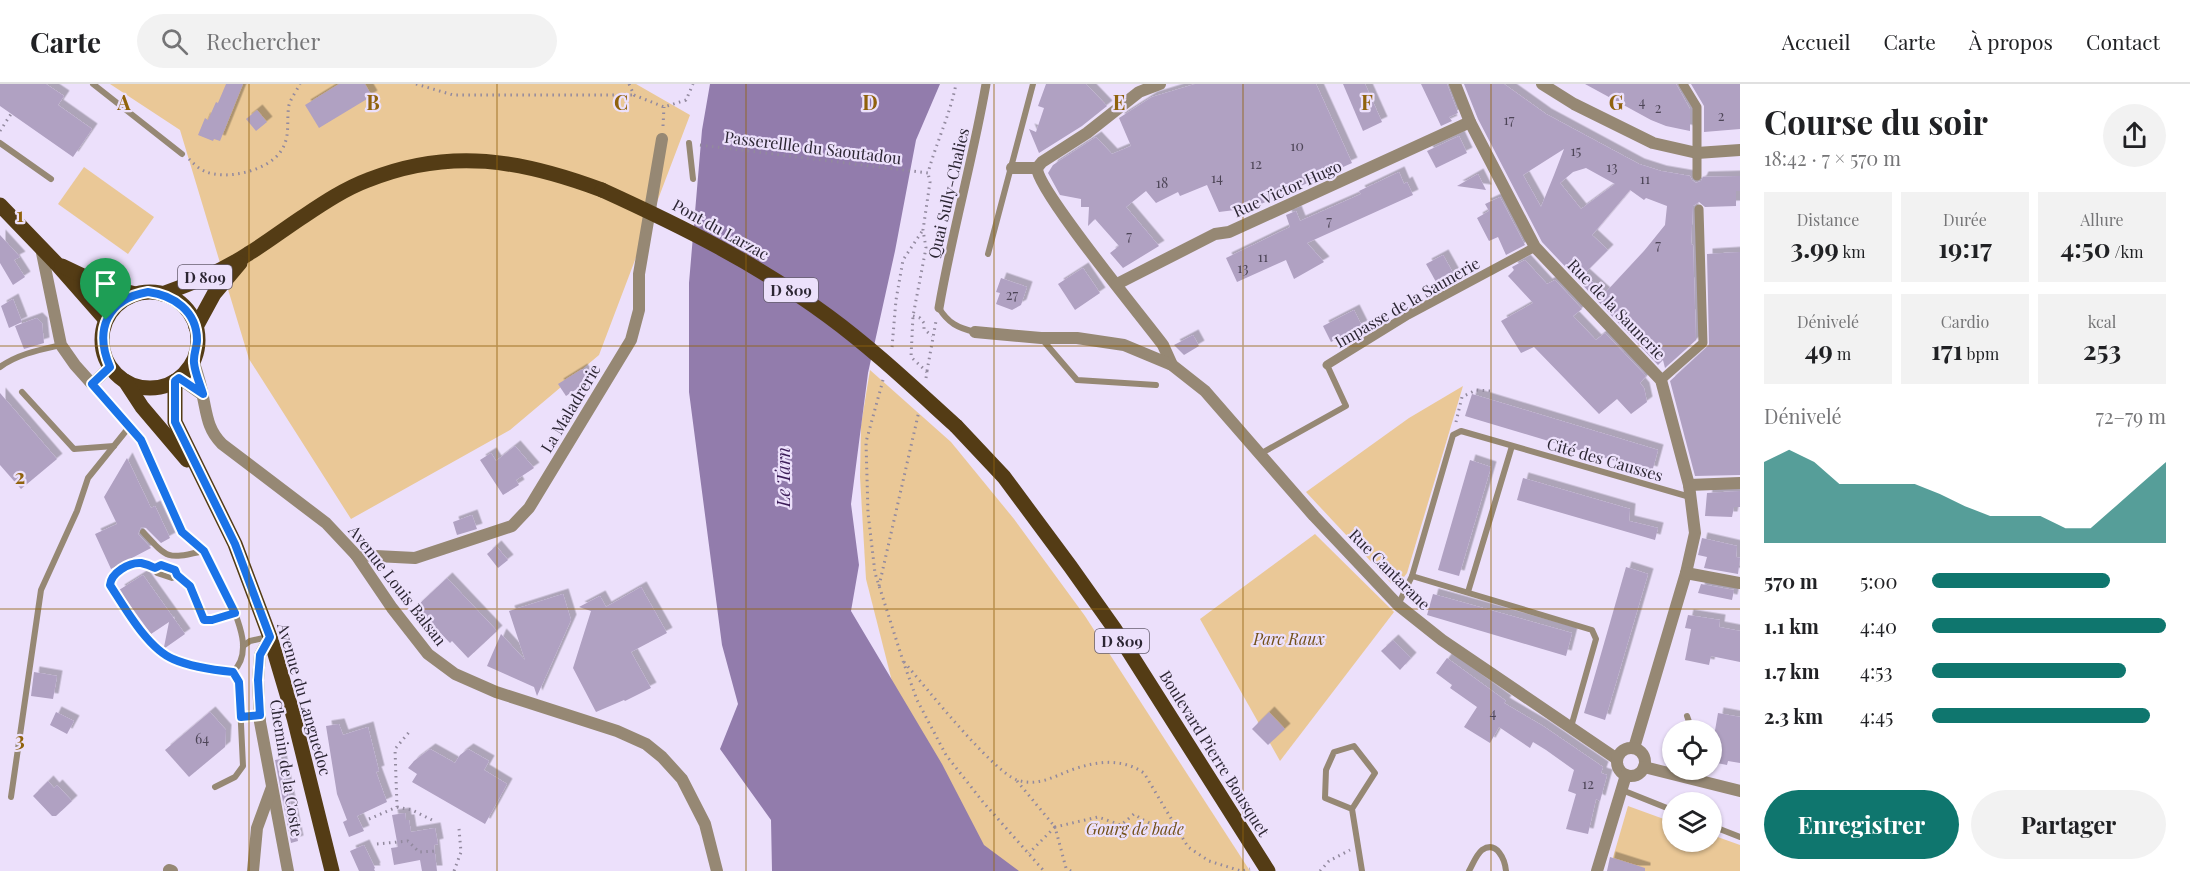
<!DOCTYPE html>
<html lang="fr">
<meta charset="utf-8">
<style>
:root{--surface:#fff;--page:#f2f2f2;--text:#202124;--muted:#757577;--line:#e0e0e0;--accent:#0f766e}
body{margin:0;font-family:"Playfair Display",serif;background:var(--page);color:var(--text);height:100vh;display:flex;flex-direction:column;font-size:22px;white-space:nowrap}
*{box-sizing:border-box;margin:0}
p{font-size:20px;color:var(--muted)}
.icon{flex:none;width:33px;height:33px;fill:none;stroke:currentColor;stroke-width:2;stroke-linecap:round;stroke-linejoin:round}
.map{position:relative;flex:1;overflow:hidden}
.drawer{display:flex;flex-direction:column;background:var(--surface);width:450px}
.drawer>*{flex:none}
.controls{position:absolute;left:1662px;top:636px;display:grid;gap:12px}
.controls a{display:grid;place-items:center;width:60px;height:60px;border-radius:50%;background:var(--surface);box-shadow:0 2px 4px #0004;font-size:30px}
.pin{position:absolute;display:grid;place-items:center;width:51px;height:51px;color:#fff;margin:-62px -26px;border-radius:50% 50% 50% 0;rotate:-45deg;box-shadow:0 0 6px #0007}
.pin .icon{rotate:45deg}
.round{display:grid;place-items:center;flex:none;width:63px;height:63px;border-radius:32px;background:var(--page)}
.summary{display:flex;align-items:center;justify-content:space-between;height:102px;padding:0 24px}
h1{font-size:33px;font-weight:700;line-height:45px}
.stats{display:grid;grid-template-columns:repeat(3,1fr);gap:9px;height:102px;padding:6px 24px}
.stats div{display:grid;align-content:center;border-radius:0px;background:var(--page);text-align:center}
.stats b{font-size:26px;font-weight:700}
.stats small{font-size:16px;font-weight:400}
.stats p{font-size:16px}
.chart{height:168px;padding:12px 24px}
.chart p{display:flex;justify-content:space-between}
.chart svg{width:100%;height:108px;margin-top:6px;fill:var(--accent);opacity:.7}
.button{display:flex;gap:12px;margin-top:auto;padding:12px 24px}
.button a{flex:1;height:69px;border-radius:36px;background:var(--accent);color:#fff;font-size:24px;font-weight:700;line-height:69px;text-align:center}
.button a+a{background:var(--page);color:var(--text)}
ul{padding:0 24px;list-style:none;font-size:20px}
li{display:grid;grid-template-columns:96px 72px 1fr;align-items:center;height:45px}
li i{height:15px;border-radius:8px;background:var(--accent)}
header{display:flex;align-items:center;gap:36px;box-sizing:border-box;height:84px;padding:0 30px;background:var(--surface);border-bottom:2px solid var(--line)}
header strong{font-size:28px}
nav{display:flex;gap:33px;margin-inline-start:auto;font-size:21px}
.search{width:420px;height:54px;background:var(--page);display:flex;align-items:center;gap:15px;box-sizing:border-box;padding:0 21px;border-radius:33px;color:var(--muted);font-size:22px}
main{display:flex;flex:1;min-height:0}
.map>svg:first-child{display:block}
.green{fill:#eac897}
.water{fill:#927cac}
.building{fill:#b0a1c2;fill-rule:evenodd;filter:url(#shadow)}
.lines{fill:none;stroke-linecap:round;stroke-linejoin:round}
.path{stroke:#92899e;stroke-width:3;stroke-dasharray:1.5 4.5;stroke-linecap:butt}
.service{stroke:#968874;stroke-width:6}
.pedestrian{stroke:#968874;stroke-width:9}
.minor{stroke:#968874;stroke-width:12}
.primary{stroke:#543c15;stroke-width:15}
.primary-bridge{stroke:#543c15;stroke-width:15}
.route-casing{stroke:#fff;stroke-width:12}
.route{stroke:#1a73e8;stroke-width:8}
.grid{fill:none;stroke:#90620c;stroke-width:1.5;stroke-opacity:0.55}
.labels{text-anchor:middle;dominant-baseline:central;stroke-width:4.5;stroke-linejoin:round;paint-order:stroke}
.number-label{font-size:14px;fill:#4d4557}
.shield{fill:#ece0fb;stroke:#665e6f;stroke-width:1.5}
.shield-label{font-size:15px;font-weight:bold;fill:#2c2633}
.street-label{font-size:16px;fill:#2c2633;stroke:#ece0fb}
.park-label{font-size:16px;font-style:italic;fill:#725018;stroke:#ece0fb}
.water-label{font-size:18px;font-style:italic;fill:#3b1b57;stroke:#ece0fb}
.grid-label{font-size:20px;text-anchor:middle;font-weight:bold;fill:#90620c;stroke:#ece0fb;stroke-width:4.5;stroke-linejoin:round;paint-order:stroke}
</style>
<header>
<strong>Carte</strong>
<div class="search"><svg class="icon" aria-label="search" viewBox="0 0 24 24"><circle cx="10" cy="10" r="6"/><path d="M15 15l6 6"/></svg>Rechercher</div>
<nav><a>Accueil</a><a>Carte</a><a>À propos</a><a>Contact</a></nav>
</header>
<main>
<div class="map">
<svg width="1740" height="787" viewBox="0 0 1740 787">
<defs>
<filter id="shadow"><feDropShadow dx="5.5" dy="-5.5" stdDeviation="0" flood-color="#0004"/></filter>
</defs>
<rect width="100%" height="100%" fill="#ece0fb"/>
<g class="green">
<path d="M110,0h526l54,31 -91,240 -89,75 -159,89 -102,-160 -69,-229z"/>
<path d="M84,83l70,50 -26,37 -70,-50z"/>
<path d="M870,286l81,72 63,77 71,97 165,255h-244l-38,-36 -70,-130 -32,-126 -6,-102 1,-52z"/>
<path d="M1463,302l-56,187 -6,8 -10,2 -85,-91 103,-74z"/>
<path d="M1315,450l79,78 -114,149 -80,-142z"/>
<path d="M1628,722l44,16v20h40v-7l28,10v26h-131z"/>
</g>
<path class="water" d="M710,0h230l-24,56 -21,111 -27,122 -17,131 8,61 -8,46 91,153 42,81 35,26h-247l-1,-51 -51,-71 18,-45 -16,-59 -33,-253v-109l13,-153z"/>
<g class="building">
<path d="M0,0h46l18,12 -6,9 34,24 -19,28 -73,-51z"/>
<path d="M226,0h17l-23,57 -6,-2 -1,2 -15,-6 7,-17 3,2 8,-18 2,1z"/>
<path d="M339,0h26l7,12 -53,32 -14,-23z"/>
<path d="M1046,0h40l21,22 -25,20 -43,27 -10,-24 7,3 8,-24 -6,-2z"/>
<path d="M1195,0h121l36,79 -91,41 -3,-5 -23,11 -16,2 -12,-27 -27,11 -2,-4 -22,11 -10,-12 -20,16 33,39 -36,22 -13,-15 9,-7 -24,-27 -7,7 1,-19h-8v-8l-21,-4 -12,-22 5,-8 43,-28 16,17 19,-8 -12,-28 33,-21z"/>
<path d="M1343,0h22l17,38 -19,9z"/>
<path d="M1421,0h26l11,29 -9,4 3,4 -11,5z"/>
<path d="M1464,0h40l42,30 93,50 22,7 29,5 2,4 4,3 5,-2 2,-4 37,-1v15h-4v15l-31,1 -6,-5 -6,4 -2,38 2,1 3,95 -31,28 -2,-8 -5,5 -116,-123 -64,-123zM1564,65l-10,26 -13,32 -18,-32zM1586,84l29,16 -34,25 -21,-26 13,-11zM1630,106l14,10 2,-2 21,8 -2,19 -21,26 -39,42 -21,-19 24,-24 -16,-15z"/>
<path d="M1585,0h91l14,25v22l-24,-5 -15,-6z"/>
<path d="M1691,0h49v45l-36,3v-26z"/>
<path d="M257,26l10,12 -11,9 -10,-12z"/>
<path d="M1459,52l8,17 -31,15 -9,-17z"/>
<path d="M1399,88l5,12 3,-2 6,13 -106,48 17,19 -30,17 -8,-19 -49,22 -11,-24 64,-31 -4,-12 10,-4 4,10 61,-27 -2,-3z"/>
<path d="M1478,90l8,16 -29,-4z"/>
<path d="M1500,113l25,48 -19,10 -8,-18 -9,4 -12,-23 12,-7 -4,-7z"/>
<path d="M0,151l20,22 -6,3 11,17 -12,8 -13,-22z"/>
<path d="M1740,168v223l-45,1 -25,-95 39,-36 -2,-91z"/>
<path d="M1443,171l14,25 -17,9 -14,-25z"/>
<path d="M1525,176l22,24 8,-4 27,29 -9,7 23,24 9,-7 41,43 -6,7 4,5 3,14 -16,12 -14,-15 -18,15 -65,-67 -13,6 -20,-32 32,-18 -25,-27 6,-6 -2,-3z"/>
<path d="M1083,184l17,25 -25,17 -17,-26z"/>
<path d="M1001,194l26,9 -6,18 -9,5 -16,-6 4,-11 -4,-1z"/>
<path d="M13,215l9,23 -13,6 -8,-22z"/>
<path d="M1354,226l8,16 -31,16 -8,-16z"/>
<path d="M37,234l5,5 2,20 -20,6 -9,-23z"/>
<path d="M1193,251l6,11 -15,9 -10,-10z"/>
<path d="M582,285l7,12 -23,15 -8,-12z"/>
<path d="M0,309l57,66 -36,30 -21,-24z"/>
<path d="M1472,310l186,56 -6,22 -187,-56z"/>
<path d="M515,362l19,22 -18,12 3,5 -16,10 -23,-35 11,-7 5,8z"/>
<path d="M127,374l24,50 4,-2 15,32 -9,5 -15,-15 -5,-1 -3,7 13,14 -40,21 -16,-35 22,-10 -13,-27z"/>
<path d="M1470,376l21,7 -32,109 -21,-6z"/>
<path d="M1523,394l107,31 -1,12 29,7 -3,12 -138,-40z"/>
<path d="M1740,407v16h-6l-2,10 -27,-1 2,-23z"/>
<path d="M472,431l5,14 -20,6 -4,-13z"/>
<path d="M1702,454l35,8 -1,11 4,1 -2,16 -34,-6 3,-11 -9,-2z"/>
<path d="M496,462l12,14 -10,8 -11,-14z"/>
<path d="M1626,483l22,7 -43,146 -21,-7z"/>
<path d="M143,491l42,59 -20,14 -1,-1 5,-25 -18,12 -32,-44z"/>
<path d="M447,494l50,53 -29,27 -16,-17 -2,2 -34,-36z"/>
<path d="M1701,500l33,6 -2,10 -34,-7z"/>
<path d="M641,503l26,46 -36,19 20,36 -26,13 -1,-1 -28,12 -23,-44 18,-57 -12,-4 21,-11 6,11z"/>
<path d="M563,510l8,26 -34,76 -3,-9 -47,-21 14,-32 24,26 -16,-49z"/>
<path d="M1433,510l139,39 -6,23 -139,-41z"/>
<path d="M1688,531l32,5 -1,7 21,4v31l-29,-6 -2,9 -24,-5 6,-31 -6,-1z"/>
<path d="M1393,556l18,18 -11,12 -19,-19z"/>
<path d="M1447,574l59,43 -2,2 39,23 60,41 -2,6 6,2 -7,26 -4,-2 -8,35 -22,-5 10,-35 -8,-3 6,-21 -28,-20 -13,-8 -3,6 -31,-21 -9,16 -26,-16 13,-20 -27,-19 2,-3 -16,-12z"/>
<path d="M34,588l23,4 -4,23 -22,-3z"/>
<path d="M56,628l18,9 -7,13 -17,-9z"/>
<path d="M210,628l16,18 -1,17 -36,30 -24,-27z"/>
<path d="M1269,628l16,17 -17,16 -16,-16z"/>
<path d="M1718,629l22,4v46l-12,-2 -1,4 -15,-3 3,-13 -3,-1z"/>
<path d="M339,640l4,11 25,-8 11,44 -3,1 11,30 -30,14 7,15 -15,6 -6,-15 4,-2 -10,-26 -11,-68z"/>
<path d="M430,665l25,14 5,-8 8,-6 21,12 -5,9 23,14 -22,40 -73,-42 5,-8 -9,-6 6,-7z"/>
<path d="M281,675l17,82 -7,2 -16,-83z"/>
<path d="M48,697l6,7 3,-3 15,16 -16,15h-4l-19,-20z"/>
<path d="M405,729l1,7h3l2,12 24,-4 3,16 -4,1 3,26h-15l-2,-11 -26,5 -3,-17 7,-1 -6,-32z"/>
<path d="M364,761l11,23 -1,1 1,2h-16l-9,-20z"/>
<path d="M1610,773l35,11v3h-38z"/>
</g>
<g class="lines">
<g class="path">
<path d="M416,0l37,11h181"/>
<path d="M629,0l5,11 30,12 22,-7 7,-16"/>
<path d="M663,42l1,-19"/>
<path d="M0,47l11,-17"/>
<path d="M700,61l228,28c8,-30 22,-58 28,-89"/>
<path d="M189,75c4,4 9,9 15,12 21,10 64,0 77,-20 10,-15 5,-30 8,-46 2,-7 8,-15 11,-21"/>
<path d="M913,232l7,2 4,5v6l8,7"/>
<path d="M892,263l4,-47 7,-40 20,-30"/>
<path d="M927,287l9,-50"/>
<path d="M926,294l1,-6 -16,-15 2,-41 13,-68 -3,-18 7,-48 -2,-9"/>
<path d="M883,296l-17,62 2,71 7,60 28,88 14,39 29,55 37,47 61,69"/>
<path d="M1456,338l6,-25 14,-7 14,1"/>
<path d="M879,502l40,-175"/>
<path d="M904,578c21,24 88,109 113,118 22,7 37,-4 57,-11 24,-8 48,-11 70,4l44,74 21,14 32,10 9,-2"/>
<path d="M1017,697l38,46 -26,26"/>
<path d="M397,723l15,3 22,11"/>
<path d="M369,735l28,-12 -2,-58 15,-18"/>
<path d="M377,760l31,-3 11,11 19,-1"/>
<path d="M454,787l7,-19 -2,-23"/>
<path d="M1071,787l-5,-3 -11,-41 43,-10 23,8 13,-11c14,10 26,14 43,16"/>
<path d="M1320,787l9,-10 21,-11"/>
</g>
<g class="service">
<path d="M93,0l89,70"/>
<path d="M0,59l51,36"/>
<path d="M689,59l4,36"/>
<path d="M988,170l45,-170"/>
<path d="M939,224c9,15 19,20 36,24"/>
<path d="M1041,254l36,42 79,5"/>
<path d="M0,283c18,-13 39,-17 61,-22"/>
<path d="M92,300l49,56 41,92c6,7 19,14 24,21 12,20 38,72 37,94 0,11 -3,18 -10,25 -20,-2 -42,-5 -60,-13 -25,-11 -48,-51 -63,-74 2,-20 29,-24 45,-17l2,5 15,5 5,-3 13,11 14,34h8l23,-7"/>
<path d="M22,308l52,57 40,-3"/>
<path d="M1260,370l86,-48 -19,-41"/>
<path d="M143,448c26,28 24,27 61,19"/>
<path d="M155,484c6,-5 14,0 20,2l2,5"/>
<path d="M1412,492l180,54 4,9 -25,88"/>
<path d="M1468,508l44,-146"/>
<path d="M1398,521l14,-29 41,-141 8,-4 229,66"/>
<path d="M243,562l7,-5 18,-4"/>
<path d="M1687,632l5,14"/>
<path d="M241,633l19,-2"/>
<path d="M1694,695l4,-9"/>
<path d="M215,703l20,-10 8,-11 -4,-84 -6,-10"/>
<path d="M1622,706l50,20"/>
<path d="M11,713l30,-207 36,-79 11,-33 42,-52"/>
<path d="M1352,725l-27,-11 1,-28 8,-18 20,-6 21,27 -23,36 10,62"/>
<path d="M1712,742l28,11"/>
<path d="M1469,787c4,-7 7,-16 13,-21 15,-10 23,10 24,21"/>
</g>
<g class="pedestrian">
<path d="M1683,0l14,23v69"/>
<path d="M939,224c13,-76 34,-149 47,-224"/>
<path d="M1327,281l81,-50 127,-68"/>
<path d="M1661,296l42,-37 -4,-134"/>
</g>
<g class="minor">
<path d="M1455,0l15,38 65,125 126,133 28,105 6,48 -9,40 -52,175"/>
<path d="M1542,0l32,20 79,39 44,10 43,-3"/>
<path d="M1012,84h25l5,-6 45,-29 52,-41 21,-8"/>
<path d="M1037,84c0,22 106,150 126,177l9,20"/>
<path d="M41,164l20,97 14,20 17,19 18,-17"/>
<path d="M1117,200l98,-50 14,-2 241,-110"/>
<path d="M975,248l66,6h36l47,7 48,20 33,26 109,125 84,89 44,35 175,119"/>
<path d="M193,276c4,12 8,24 10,37 4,19 5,33 19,47l104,79 30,32 36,53 36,46 27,20 41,18 121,39 29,13 16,13 20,22 23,45 12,47"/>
<path d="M179,294l24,17"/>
<path d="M1689,401l51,-2"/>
<path d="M356,471l59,3 97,-32 17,-18 102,-168 8,-30v-36l23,-135"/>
<path d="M1686,489l54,10"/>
<path d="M270,553l-10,18 -2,25 2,42 28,149"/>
<circle cx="1631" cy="678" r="14"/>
<path d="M1644,683l96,24"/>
<path d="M169,786l3,1"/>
<path d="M253,787l4,-43 15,-41"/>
<path d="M1597,787l29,-96"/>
</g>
<g class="primary">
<path d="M0,121l55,57 51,58"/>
<path d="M62,182l40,19 33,9"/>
<circle cx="150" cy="256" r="48"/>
<path d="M162,210c29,-10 60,-23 86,-40 18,-11 35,-24 53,-36 21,-14 43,-29 67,-38 82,-33 154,-20 234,10"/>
<path d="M196,243l18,-33 26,-31"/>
<path d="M125,297l17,26 45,53"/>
<path d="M175,297v41l60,122 35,93 24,81 38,153"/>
<path d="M956,342l48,51 66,89 44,62 154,243"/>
</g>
<path class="primary-bridge" d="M602,106c79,36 156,74 226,126 45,33 86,72 128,110"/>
</g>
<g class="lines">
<g class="route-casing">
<path id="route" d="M148,208c25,3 49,19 49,48 0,7 -4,15 -3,23 1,10 6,21 9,31l-24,-16 -4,3v41l60,122 35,93 -10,18 -2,25 2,35 -19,2 -2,-35 -6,-10c-20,-2 -42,-5 -60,-13 -25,-10 -48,-51 -63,-74 1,-12 19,-23 31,-22 5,1 10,3 14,5l6,-3 14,5 2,5 13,11 14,34h8l23,-7 -31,-62 -22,-19 -41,-92 -49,-56 18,-17c-16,-37 -3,-68 38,-75z"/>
</g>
<use href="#route" class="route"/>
</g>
<path class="grid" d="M249,0v787M497,0v787M746,0v787M994,0v787M1243,0v787M1491,0v787M0,262h1740M0,525h1740"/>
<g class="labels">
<g class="number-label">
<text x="1642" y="17">4</text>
<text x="1658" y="23">2</text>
<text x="1721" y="31">2</text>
<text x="1509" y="35">17</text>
<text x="1297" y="61">10</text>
<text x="1576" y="66">15</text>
<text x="1256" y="79">12</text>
<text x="1612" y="82">13</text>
<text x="1217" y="93">14</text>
<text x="1645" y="94">11</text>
<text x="1162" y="98">18</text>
<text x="1329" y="136">7</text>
<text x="1129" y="151">7</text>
<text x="1658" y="160">7</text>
<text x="1263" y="172">11</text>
<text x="1243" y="183">13</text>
<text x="1012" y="210">27</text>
<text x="1493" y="628">4</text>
<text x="202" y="654">64</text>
<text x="1588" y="699">12</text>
</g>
<g class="shield">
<rect x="178" y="181" width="54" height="24" rx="4.5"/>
<rect x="764" y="194" width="54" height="24" rx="4.5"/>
<rect x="1095" y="545" width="54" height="24" rx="4.5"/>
</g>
<g class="shield-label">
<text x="205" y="193">D 809</text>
<text x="791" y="206">D 809</text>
<text x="1122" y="557">D 809</text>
</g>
<g class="street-label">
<text transform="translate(813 63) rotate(7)">Passerellle du Saoutadou</text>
<text transform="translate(1287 104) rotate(-24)">Rue Victor Hugo</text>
<text transform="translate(948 109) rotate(-77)">Quai Sully-Chalies</text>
<text transform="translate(721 145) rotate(29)">Pont du Larzac</text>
<text transform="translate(1407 218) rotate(-30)">Impasse de la Saunerie</text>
<text transform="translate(1617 225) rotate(46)">Rue de la Saunerie</text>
<text transform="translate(570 324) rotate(-59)">La Maladrerie</text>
<text transform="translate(1605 375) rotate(16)">Cité des Causses</text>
<text transform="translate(1390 485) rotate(45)">Rue Cantarane</text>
<text transform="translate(398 501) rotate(52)">Avenue Louis Balsan</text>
<text transform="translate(305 615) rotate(74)">Avenue du Languedoc</text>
<text transform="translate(1215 669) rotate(58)">Boulevard Pierre Bousquet</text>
<text transform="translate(287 684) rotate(81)">Chemin de la Coste</text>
</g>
<g class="park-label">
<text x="1289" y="554">Parc Raux</text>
<text x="1135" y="744">Gourg de bade</text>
</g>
<g class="water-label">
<text transform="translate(783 393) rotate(-90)">Le Tarn</text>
</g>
</g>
<g class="grid-label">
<text x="124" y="26">A</text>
<text x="373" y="26">B</text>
<text x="621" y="26">C</text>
<text x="870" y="26">D</text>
<text x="1119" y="26">E</text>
<text x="1367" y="26">F</text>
<text x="1616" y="26">G</text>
<text x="20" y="138">1</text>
<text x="20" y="400">2</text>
<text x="20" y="663">3</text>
</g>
</svg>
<div class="controls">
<a><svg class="icon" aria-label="locate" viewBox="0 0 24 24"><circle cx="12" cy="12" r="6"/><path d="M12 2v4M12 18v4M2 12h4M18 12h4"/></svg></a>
<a><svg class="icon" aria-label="layers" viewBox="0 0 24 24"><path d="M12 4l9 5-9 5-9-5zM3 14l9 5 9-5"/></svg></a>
</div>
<div class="pin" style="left:106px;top:236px;background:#1e9e55"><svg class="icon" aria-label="arrive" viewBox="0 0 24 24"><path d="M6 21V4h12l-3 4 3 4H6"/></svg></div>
</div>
<section class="drawer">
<div class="summary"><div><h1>Course du soir</h1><p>18:42 · 7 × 570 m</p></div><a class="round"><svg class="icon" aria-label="share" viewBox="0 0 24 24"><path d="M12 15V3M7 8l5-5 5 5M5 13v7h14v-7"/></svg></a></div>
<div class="stats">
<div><p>Distance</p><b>3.99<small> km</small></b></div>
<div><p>Durée</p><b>19:17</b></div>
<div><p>Allure</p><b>4:50<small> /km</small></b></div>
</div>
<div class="stats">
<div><p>Dénivelé</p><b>49<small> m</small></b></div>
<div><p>Cardio</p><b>171<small> bpm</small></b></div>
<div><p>kcal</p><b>253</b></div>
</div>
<div class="chart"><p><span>Dénivelé</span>72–79 m</p>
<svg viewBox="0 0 160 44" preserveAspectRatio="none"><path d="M0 44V11L10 6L20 11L30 20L40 20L50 20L60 20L70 24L80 29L90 33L100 33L110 33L120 38L130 38L140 29L150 20L160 11V44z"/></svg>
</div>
<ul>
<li><b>570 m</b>5:00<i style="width:76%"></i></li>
<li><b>1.1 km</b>4:40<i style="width:100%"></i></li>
<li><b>1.7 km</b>4:53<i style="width:83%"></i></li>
<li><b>2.3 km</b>4:45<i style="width:93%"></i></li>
</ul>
<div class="button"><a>Enregistrer</a><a>Partager</a></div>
</section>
</main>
